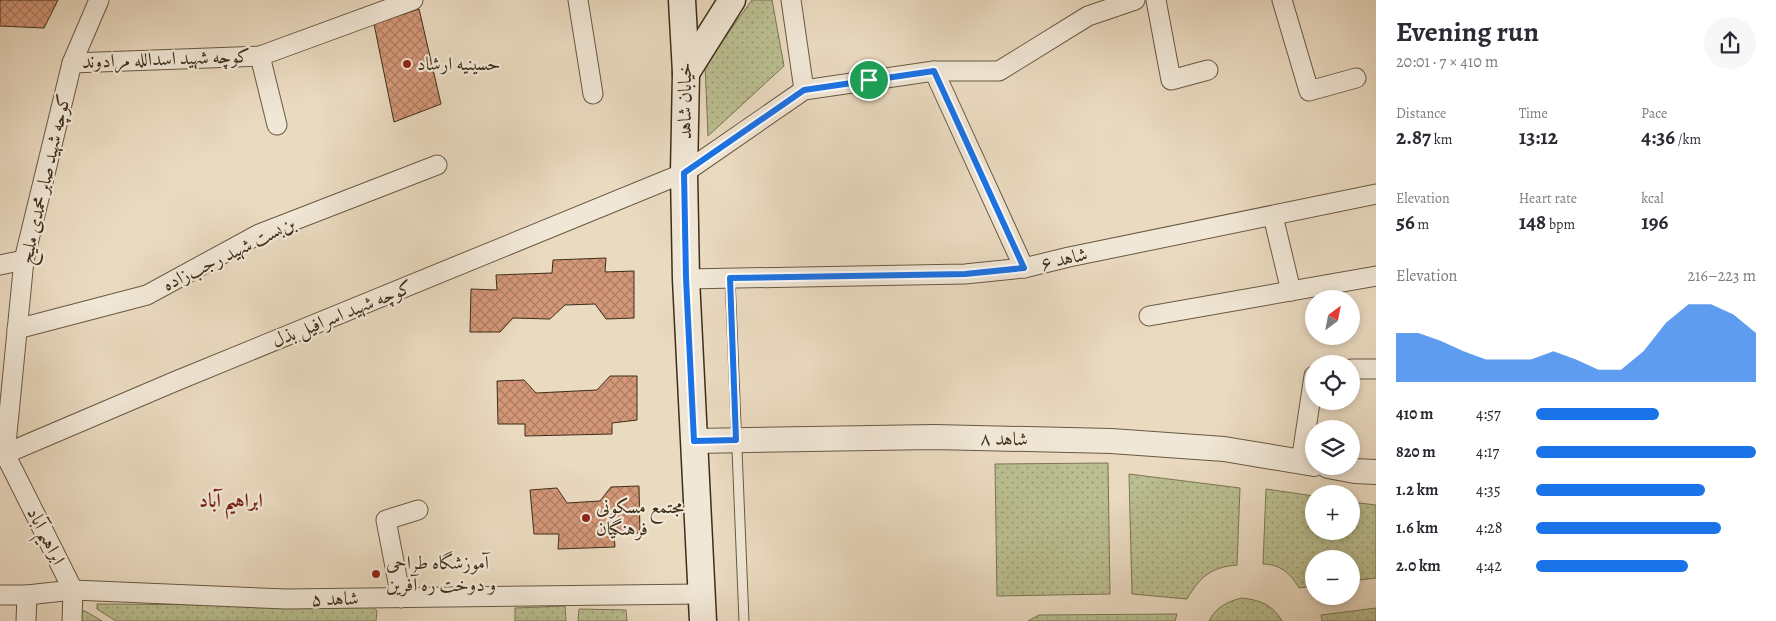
<!DOCTYPE html>
<meta charset="utf-8">
<style>
:root{--surface:#fff;--page:#f7f7f7;--text:#2b2b33;--muted:#7c7c81;--accent:#1a73e8}
body{margin:0;font-family:Alegreya,Amiri,serif;background:var(--page);color:var(--text);height:100vh;display:flex;flex-direction:column;font-size:19px;white-space:nowrap}
*{box-sizing:border-box;margin:0}
p{font-size:16px;color:var(--muted)}
.icon{flex:none;width:28px;height:28px;fill:none;stroke:currentColor;stroke-width:2;stroke-linecap:round;stroke-linejoin:round}
.map{position:relative;flex:1;overflow:hidden}
.details{display:flex;flex-direction:column;background:var(--surface);width:400px}
.details>*{flex:none}
.needle{width:32px;rotate:32deg}
.controls{position:absolute;left:1305px;top:290px;display:grid;gap:10px}
.controls a{display:grid;place-items:center;width:55px;height:55px;border-radius:50%;background:var(--surface);box-shadow:0 2px 8px #0003;font-size:25px}
.pin{position:absolute;display:grid;place-items:center;width:42px;height:42px;color:#fff;margin:-21px;border:2px solid #fff;border-radius:50%;box-shadow:0 1px 5px #0007}
.round{display:grid;place-items:center;flex:none;width:52px;height:52px;border-radius:26px;background:var(--page)}
.head{display:flex;align-items:center;justify-content:space-between;height:85px;padding:0 20px}
h1{font-size:28px;font-weight:600;line-height:38px}
.metrics{display:grid;grid-template-columns:repeat(3,1fr);gap:8px;height:85px;padding:5px 20px}
.metrics div{display:grid;align-content:center}
.metrics b{font-size:21px;font-weight:600}
.metrics small{font-size:14px;font-weight:400}
.metrics p{font-size:14px}
.chart{height:140px;padding:10px 20px}
.chart p{display:flex;justify-content:space-between}
.chart svg{width:100%;height:90px;margin-top:5px;fill:var(--accent);opacity:.7}
ul{padding:0 20px;list-style:none;font-size:16px}
li{display:grid;grid-template-columns:80px 60px 1fr;align-items:center;height:38px}
li i{height:12px;border-radius:6px;background:var(--accent)}
main{display:flex;flex:1;min-height:0}
.map>svg:first-child{display:block}
.park{fill:url(#park-dots);stroke:#7c7654}
.building{fill:url(#building-cross-hatch);stroke:#3e2e19}
.lines{fill:none;stroke-linecap:round;stroke-linejoin:round}
.service-casing{stroke:#695943;stroke-width:11}
.minor-casing{stroke:#695943;stroke-width:21}
.tertiary-casing{stroke:#695943;stroke-width:26}
.secondary-casing{stroke:#3e2e19;stroke-width:29}
.service{stroke:#f1e7d6;stroke-width:9}
.minor{stroke:#f1e7d6;stroke-width:19}
.tertiary{stroke:#f1e7d6;stroke-width:24}
.secondary{stroke:#f1e7d6;stroke-width:26}
.route-casing{stroke:#fff;stroke-width:10}
.route{stroke:#1a73e8;stroke-width:6}
.poi-dot{fill:#8f2418;stroke:#f1e7d6;stroke-width:2}
.labels{text-anchor:middle;dominant-baseline:central;stroke-width:4.5;stroke-linejoin:round;paint-order:stroke}
.street-label{font-size:19px;fill:#3e2e19;stroke:#f1e7d6}
.poi-label{font-size:19px;fill:#3e2e19;stroke:#f1e7d6;text-anchor:start}
.neighbourhood-label{font-size:20px;font-weight:bold;fill:#7a1f14;stroke:#f1e7d6}
</style>
<main>
<div class="map">
<svg width="1376" height="621" viewBox="0 0 1376 621">
<defs>
<pattern id="park-dots" width="8" height="8" patternUnits="userSpaceOnUse" patternTransform="scale(1.25)"><rect width="8" height="8" fill="#babe90"/><path d="M2 2h.1M6 6h.1" fill="none" stroke="#999b75" stroke-width="1.8" stroke-linecap="round"/></pattern>
<pattern id="building-cross-hatch" width="8" height="8" patternUnits="userSpaceOnUse" patternTransform="scale(1.25)"><rect width="8" height="8" fill="#d49778"/><path d="M0 0l8 8M0 8l8-8" fill="none" stroke="#ad7c62"/></pattern>
</defs>
<rect width="100%" height="100%" fill="#eadac0"/>
<filter id="stains"><feTurbulence type="fractalNoise" baseFrequency=".004" numOctaves="4"/><feColorMatrix values="0 0 0 0 .2 0 0 0 0 .09 0 0 0 0 .02 0 0 0 .5 -.17"/></filter>
<radialGradient id="worn" r=".72"><stop offset=".6" stop-color="#630" stop-opacity="0"/><stop offset="1" stop-color="#630" stop-opacity=".3"/></radialGradient>
<g class="park">
<path d="M752,0h20l12,66 -76,70 -3,-71z"/>
<path d="M1108,463l2,131 -113,2 -2,-132z"/>
<path d="M1129,474l111,14 -3,77c-26,2 -37,12 -50,34l-55,-5z"/>
<path d="M1266,489l48,7v35h37v-29l25,3v73l-25,3v-22h-37v27l-15,2c-8,-14 -19,-24 -36,-24z"/>
<path d="M1242,598c18,2 31,7 40,23h-73c7,-14 19,-20 33,-23z"/>
<path d="M97,604l275,2 5,5 -1,10h-260l-19,-12z"/>
<path d="M565,606l1,15h-51v-13z"/>
<path d="M1376,608v13h-54l-1,-6z"/>
<path d="M579,609l47,1 1,11h-49z"/>
<path d="M81,611h4l17,10h-21z"/>
<path d="M1177,614l-2,7h-147l11,-6z"/>
</g>
<g class="building">
<path d="M0,0h58l-14,28 -44,-2z"/>
<path d="M419,9l22,95 -47,18 -20,-98z"/>
<path d="M606,258l-1,14 29,-1v47l-28,1 -11,-15 -30,1 -15,14 -37,-1 -13,14h-30l1,-43 26,1 -1,-15 56,-2 1,-13z"/>
<path d="M610,376h27v44l-25,3v11l-87,2v-12h-27l-1,-43 27,-1 12,13 61,-3z"/>
<path d="M639,486l1,47h-26l1,14 -57,2 1,-15h-25l-4,-44 27,-2 10,15 33,-2 11,-14z"/>
</g>
<g class="lines">
<g class="service-casing">
<path id="service" d="M730,278l14,343"/>
</g>
<g class="minor-casing">
<g id="minor">
<path d="M578,0l15,94"/>
<path d="M791,0l13,90"/>
<path d="M1156,0l15,80 37,-10"/>
<path d="M1282,0l27,91 47,-13"/>
<path d="M260,56l17,69"/>
<path d="M72,63l188,-7 153,-56"/>
<path d="M934,71l90,197"/>
<path d="M1273,216l18,75"/>
<path d="M0,265l24,-5"/>
<path d="M686,279l279,-5 59,-6 45,-11 307,-63"/>
<path d="M1149,316l227,-40"/>
<path d="M17,329l130,-34 112,-61 178,-69"/>
<path d="M1351,369h25"/>
<path d="M5,454l19,-194 48,-197 27,-63"/>
<path d="M5,454l68,136 -1,31"/>
<path d="M0,456l176,-75 508,-208 120,-83 130,-19h65l89,-55 47,-16"/>
<path d="M1301,462l13,-86"/>
<path d="M0,595h27l46,-5 213,9 415,-5"/>
<path d="M401,598l-15,-78 32,-10"/>
<path d="M26,621l1,-26"/>
</g>
</g>
<g class="tertiary-casing">
<g id="tertiary">
<path d="M694,441l240,-4 177,4 113,8 90,15"/>
<path d="M1328,466l27,5 21,1"/>
</g>
</g>
<g class="secondary-casing">
<g id="secondary">
<path d="M682,0l4,73 -2,100 2,106 17,342"/>
<path d="M686,73l46,-73"/>
</g>
</g>
<use href="#service" class="service"/>
<use href="#minor" class="minor"/>
<use href="#tertiary" class="tertiary"/>
<use href="#secondary" class="secondary"/>
</g>
<g class="lines">
<g class="route-casing">
<path id="route" d="M934,71l90,197 -59,6 -235,4 6,162 -42,1 -8,-163 -2,-105 120,-83z"/>
</g>
<use href="#route" class="route"/>
</g>
<g class="poi-dot">
<circle cx="407" cy="64" r="5"/>
<circle cx="586" cy="518" r="5"/>
<circle cx="376" cy="574" r="5"/>
</g>
<g class="labels">
<g class="street-label">
<text transform="translate(166 59) rotate(-2)">کوچه شهید اسدالله مرادوند</text>
<text transform="translate(685 101) rotate(-90)">خیابان شاهد</text>
<text transform="translate(45 179) rotate(-77)">کوچه شهید صابر محمدی ملیح</text>
<text transform="translate(229 254) rotate(-26)">بن‌بست شهید رجب‌زاده</text>
<text transform="translate(1064 259) rotate(-13)">شاهد ۶</text>
<text transform="translate(342 314) rotate(-22)">کوچه شهید اسرافیل بذل</text>
<text transform="translate(1004 439) rotate(1)">شاهد ۸</text>
<text transform="translate(46 536) rotate(63)">ابراهیم آباد</text>
<text transform="translate(335 599) rotate(-1)">شاهد ۵</text>
</g>
<g class="poi-label">
<text x="417" y="64">حسینیه ارشاد</text>
<text x="596" y="507">مجتمع مسکونی<tspan x="596" dy="22">فرهنگیان</tspan></text>
<text x="386" y="563">آموزشگاه طراحی<tspan x="386" dy="22">و دوخت ره آفرین</tspan></text>
</g>
<g class="neighbourhood-label">
<text x="231" y="500">ابراهیم آباد</text>
</g>
</g>
<rect width="100%" height="100%" filter="url(#stains)"/>
<rect width="100%" height="100%" fill="url(#worn)"/>
</svg>
<div class="controls">
<a><svg class="needle" viewBox="-14 -14 28 28"><path d="M0-13l5 13h-10z" fill="#e53935"/><path d="M0 13l5-13h-10z" fill="#7c7c81"/></svg></a>
<a><svg class="icon" aria-label="locate" viewBox="0 0 24 24"><circle cx="12" cy="12" r="6"/><path d="M12 2v4M12 18v4M2 12h4M18 12h4"/></svg></a>
<a><svg class="icon" aria-label="layers" viewBox="0 0 24 24"><path d="M12 4l9 5-9 5-9-5zM3 14l9 5 9-5"/></svg></a>
<a>+</a>
<a>−</a>
</div>
<div class="pin" style="left:869px;top:80px;background:#1e9e55"><svg class="icon" aria-label="arrive" viewBox="0 0 24 24"><path d="M6 21V4h12l-3 4 3 4H6"/></svg></div>
</div>
<section class="details">
<div class="head"><div><h1>Evening run</h1><p>20:01 · 7 × 410 m</p></div><a class="round"><svg class="icon" aria-label="share" viewBox="0 0 24 24"><path d="M12 15V3M7 8l5-5 5 5M5 13v7h14v-7"/></svg></a></div>
<div class="metrics">
<div><p>Distance</p><b>2.87<small> km</small></b></div>
<div><p>Time</p><b>13:12</b></div>
<div><p>Pace</p><b>4:36<small> /km</small></b></div>
</div>
<div class="metrics">
<div><p>Elevation</p><b>56<small> m</small></b></div>
<div><p>Heart rate</p><b>148<small> bpm</small></b></div>
<div><p>kcal</p><b>196</b></div>
</div>
<div class="chart"><p><span>Elevation</span>216–223 m</p>
<svg viewBox="0 0 160 44" preserveAspectRatio="none"><path d="M0 44V20L10 20L20 24L30 29L40 33L50 33L60 33L70 29L80 33L90 38L100 38L110 29L120 15L130 6L140 6L150 11L160 20V44z"/></svg>
</div>
<ul>
<li><b>410 m</b>4:57<i style="width:56%"></i></li>
<li><b>820 m</b>4:17<i style="width:100%"></i></li>
<li><b>1.2 km</b>4:35<i style="width:77%"></i></li>
<li><b>1.6 km</b>4:28<i style="width:84%"></i></li>
<li><b>2.0 km</b>4:42<i style="width:69%"></i></li>
</ul>
</section>
</main>
